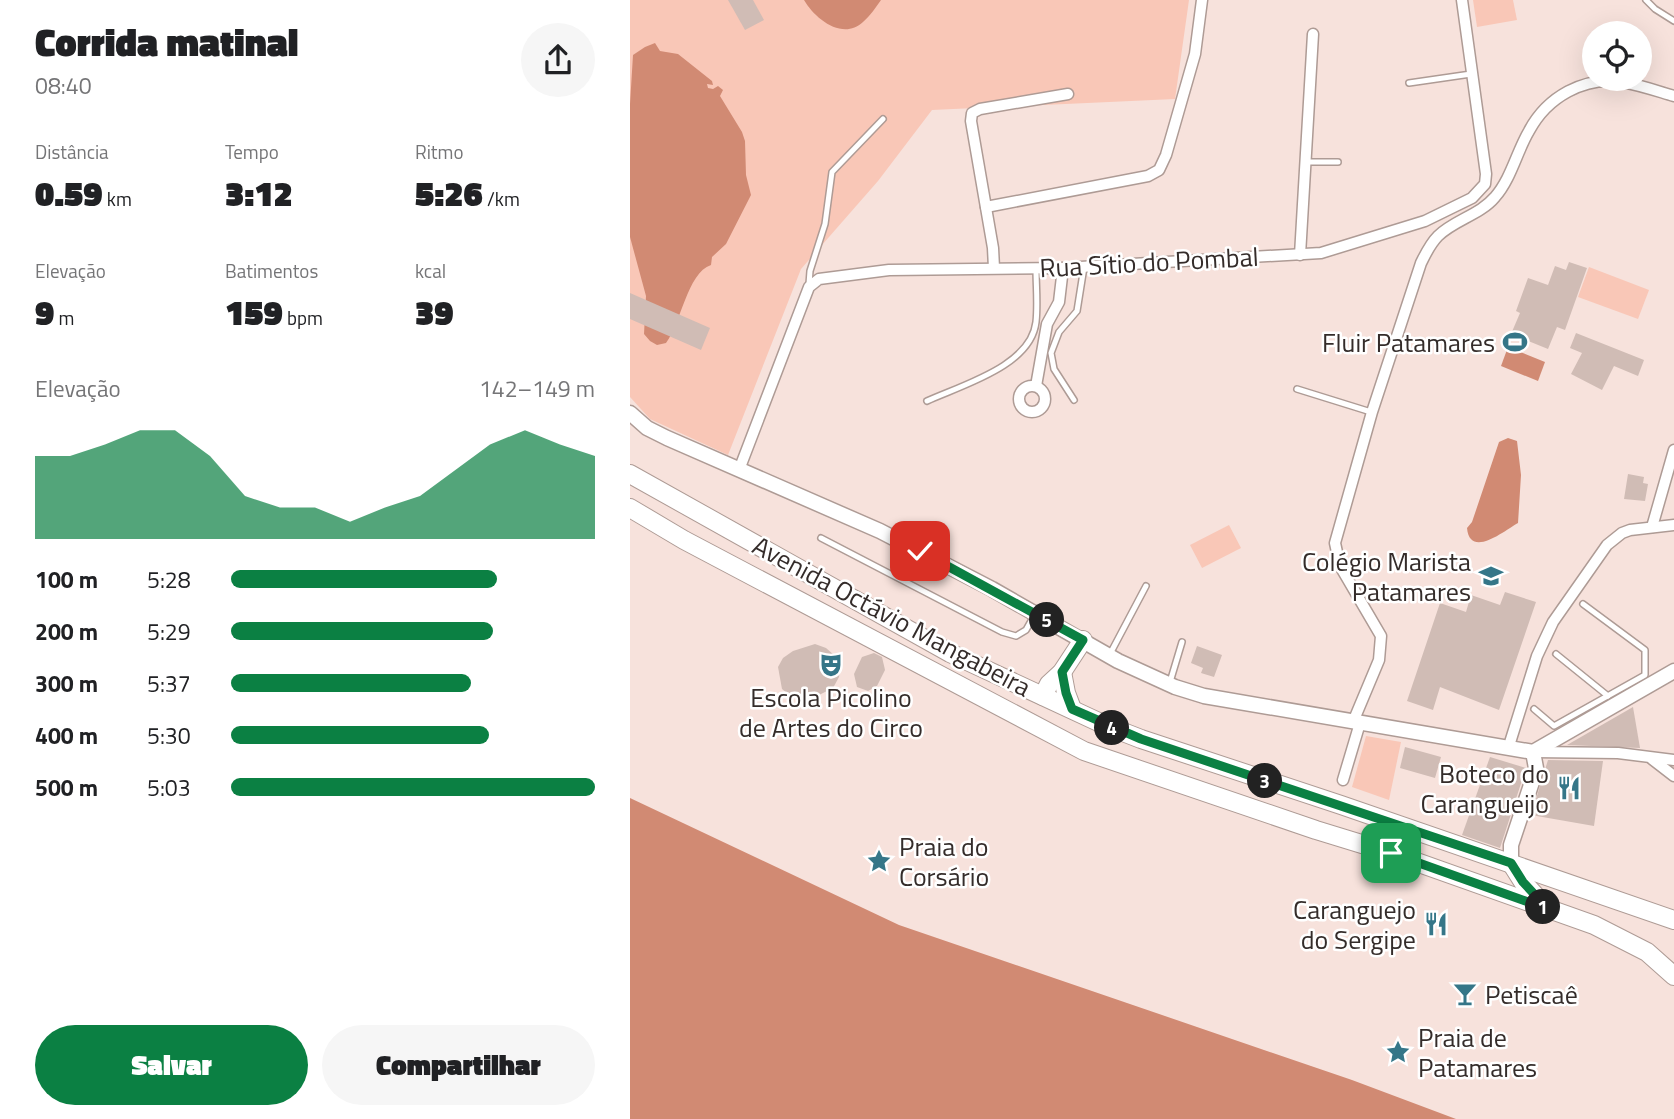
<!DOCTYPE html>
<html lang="pt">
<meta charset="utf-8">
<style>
:root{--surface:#fff;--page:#f6f6f6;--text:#202124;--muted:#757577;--accent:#0b8043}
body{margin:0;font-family:"Titillium Web",sans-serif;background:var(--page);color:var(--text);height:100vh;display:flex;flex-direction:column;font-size:26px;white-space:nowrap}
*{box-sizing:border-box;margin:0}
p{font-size:23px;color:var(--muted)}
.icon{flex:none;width:38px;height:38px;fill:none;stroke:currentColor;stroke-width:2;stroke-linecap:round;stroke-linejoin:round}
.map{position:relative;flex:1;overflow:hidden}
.sheet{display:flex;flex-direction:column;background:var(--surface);width:630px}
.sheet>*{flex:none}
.tools{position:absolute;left:952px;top:21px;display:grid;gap:14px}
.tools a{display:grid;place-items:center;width:70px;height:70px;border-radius:50%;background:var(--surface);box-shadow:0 7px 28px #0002;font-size:35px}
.pin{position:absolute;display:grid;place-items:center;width:60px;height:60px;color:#fff;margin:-30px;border-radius:14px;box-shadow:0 4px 10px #0006}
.km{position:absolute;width:35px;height:35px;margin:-18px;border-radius:50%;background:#222;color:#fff;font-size:19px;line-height:35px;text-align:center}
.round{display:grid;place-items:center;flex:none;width:74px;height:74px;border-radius:37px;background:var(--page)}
.headline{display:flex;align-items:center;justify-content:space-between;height:119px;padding:0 35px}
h1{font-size:38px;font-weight:800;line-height:52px}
.figures{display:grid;grid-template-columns:repeat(3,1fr);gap:10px;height:119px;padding:7px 35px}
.figures div{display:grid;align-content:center}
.figures b{font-size:35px;font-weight:800}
.figures small{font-size:19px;font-weight:400}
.figures p{font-size:19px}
.chart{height:196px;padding:14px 35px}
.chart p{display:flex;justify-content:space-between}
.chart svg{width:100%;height:126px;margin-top:7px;fill:var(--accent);opacity:.7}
.button{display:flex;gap:14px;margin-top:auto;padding:14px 35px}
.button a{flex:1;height:80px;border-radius:42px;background:var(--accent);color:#fff;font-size:28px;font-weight:800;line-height:80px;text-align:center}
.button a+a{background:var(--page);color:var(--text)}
ul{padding:0 35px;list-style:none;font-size:23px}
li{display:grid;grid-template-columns:112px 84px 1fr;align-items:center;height:52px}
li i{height:18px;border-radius:9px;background:var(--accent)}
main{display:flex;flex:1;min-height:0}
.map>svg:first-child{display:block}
.green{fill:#f9c7b7}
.water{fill:#d18a73}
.building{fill:#d0bcb5}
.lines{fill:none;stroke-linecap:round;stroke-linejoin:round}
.service-casing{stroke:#ae9b95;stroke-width:8}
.minor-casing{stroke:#ae9b95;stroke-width:13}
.tertiary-casing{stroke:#ae9b95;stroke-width:17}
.primary-casing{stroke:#ae9b95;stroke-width:20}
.service{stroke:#fff;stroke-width:5}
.minor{stroke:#fff;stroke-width:10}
.tertiary{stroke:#fff;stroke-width:14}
.primary{stroke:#fff;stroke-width:18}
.route-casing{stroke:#fff;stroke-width:14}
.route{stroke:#0b8043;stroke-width:9}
.labels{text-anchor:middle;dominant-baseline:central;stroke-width:5;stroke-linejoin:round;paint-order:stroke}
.street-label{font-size:26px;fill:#342c2a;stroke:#fff}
.poi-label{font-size:26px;fill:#342c2a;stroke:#fff;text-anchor:end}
</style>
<main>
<section class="sheet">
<div class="headline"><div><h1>Corrida matinal</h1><p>08:40</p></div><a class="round"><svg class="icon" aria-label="share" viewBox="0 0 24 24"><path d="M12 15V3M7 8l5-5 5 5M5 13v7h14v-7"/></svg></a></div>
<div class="figures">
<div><p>Distância</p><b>0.59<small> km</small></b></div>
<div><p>Tempo</p><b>3:12</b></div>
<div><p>Ritmo</p><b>5:26<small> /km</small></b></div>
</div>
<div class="figures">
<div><p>Elevação</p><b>9<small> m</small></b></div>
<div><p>Batimentos</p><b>159<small> bpm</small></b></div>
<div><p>kcal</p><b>39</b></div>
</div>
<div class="chart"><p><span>Elevação</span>142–149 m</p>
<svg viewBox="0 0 160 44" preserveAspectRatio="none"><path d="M0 44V15L10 15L20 11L30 6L40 6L50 15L60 29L70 33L80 33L90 38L100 33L110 29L120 20L130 11L140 6L150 11L160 15V44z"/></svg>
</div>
<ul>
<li><b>100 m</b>5:28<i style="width:73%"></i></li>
<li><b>200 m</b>5:29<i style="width:72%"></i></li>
<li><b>300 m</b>5:37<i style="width:66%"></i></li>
<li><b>400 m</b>5:30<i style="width:71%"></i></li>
<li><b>500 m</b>5:03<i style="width:100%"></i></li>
</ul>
<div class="button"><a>Salvar</a><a>Compartilhar</a></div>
</section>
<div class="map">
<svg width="1044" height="1119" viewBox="0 0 1044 1119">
<rect width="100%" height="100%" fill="#f7e2dc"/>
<g class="green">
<path d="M0,0h559l-14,99 -243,11 -54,71 -77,88 -73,186 -78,-36 -20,-22z"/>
<path d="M843,0h40l4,20 -40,7z"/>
<path d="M959,267l60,23 -11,29 -60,-22z"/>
<path d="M599,525l12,23 -39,20 -12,-23z"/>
<path d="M736,736l35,6 -12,58 -37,-13z"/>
</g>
<g class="water">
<path d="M174,0h77c-5,7 -11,16 -18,22 -20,19 -48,-3 -59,-22z"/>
<path d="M25,43l5,8 18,3 34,27 1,4 -6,-1 1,4 5,1 5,-3 5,4 -3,6 22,36 3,9 1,34 5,20 -25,49 -14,13 -1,8c-24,8 -30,59 -45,78l-9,2 -7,-4 -6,-7 2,-38 -16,-59v-133l3,-49 12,-8z"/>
<path d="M878,347l37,15 -7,19 -37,-15z"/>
<path d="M878,438l9,3 4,34 -3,48c-14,8 -48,36 -51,5l5,-6 27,-80z"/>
<path d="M0,798l269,127 453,155 104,39h-826z"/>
</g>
<g class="building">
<path d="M98,0h25l11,20 -19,10z"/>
<path d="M939,262l18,6 -22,62 -8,-3 -9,22 -37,-15 9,-21 -4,-2 12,-33 20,7 7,-19 11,4z"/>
<path d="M0,293l80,35 -9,22 -71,-31z"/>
<path d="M946,333l68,27 -6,16 -24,-10 -12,24 -31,-16 11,-21 -12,-5z"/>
<path d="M998,474l16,3 -1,6 5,1 -3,17 -21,-2z"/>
<path d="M875,592l31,10 -37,108 -59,-23 -7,23 -26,-9 33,-98 26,9 5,-17 29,10z"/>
<path d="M185,644l11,4 8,7 6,12 -1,10 -6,11 -14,7 -16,5 -11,-3 -10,-8 -4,-22 5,-9 10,-7z"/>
<path d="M567,646l25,9 -8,22 -13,-4 2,-5 -12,-5z"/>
<path d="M244,653l8,4 3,13 -8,16 -9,5 -11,-4 -3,-13 8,-17z"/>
<path d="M1003,707l7,41 -73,-3z"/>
<path d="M775,747l36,10 -6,21 -35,-10z"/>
<path d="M860,757l36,11 -26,80 -38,-13z"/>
<path d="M918,760l55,1 -9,65 -63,-11z"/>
</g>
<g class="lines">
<g class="service-casing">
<g id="service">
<path d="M1016,0l9,9 19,12"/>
<path d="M779,83l62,-9"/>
<path d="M677,162h31"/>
<path d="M179,284l1,-13 15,-47 7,-52 51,-53"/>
<path d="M667,389l74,23"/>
<path d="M444,400l-20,-31 -3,-16 8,-21 18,-21 7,-44"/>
<path d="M297,401c35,-16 104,-35 109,-79 2,-18 0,-36 0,-54"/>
<path d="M191,538l181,94 14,4 10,-6 9,-16"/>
<path d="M480,654l36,-68"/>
<path d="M926,654l52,42"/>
<path d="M540,682l12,-40"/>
<path d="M904,709l20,17 91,-51v-25l-62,-46"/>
</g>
</g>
<g class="minor-casing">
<g id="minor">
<path d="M356,207l162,-31 11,-6 7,-15 29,-101 7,-54"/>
<path d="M670,255l13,-221"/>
<path d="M364,268l-1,-20 -22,-127 1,-8 8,-4 88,-15"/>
<circle cx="402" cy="399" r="13"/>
<path d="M406,386l11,-62 12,-22 4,-34"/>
<path d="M109,470l70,-183 10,-8 70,-9 174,-2 258,-15 104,-32 47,-23 13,-14 1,-10 -24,-174"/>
<path d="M1022,527l22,-77"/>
<path d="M723,722l26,-62 2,-24 -41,-70 -5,-23 37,-131 49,-149c5,-10 9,-19 17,-27 16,-16 42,-21 57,-39 16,-18 22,-46 34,-66 18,-34 55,-55 93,-49 18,3 35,9 52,14"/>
<path d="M878,749l29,-93 16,-34 54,-77 15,-12 8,-3 44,-5"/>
<path d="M904,752l84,1 56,7"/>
<path d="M1022,759l22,17"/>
<path d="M713,780l17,-57"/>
</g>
</g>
<g class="tertiary-casing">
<g id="tertiary">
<path d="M0,413l17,15 20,10 213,93 112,58 126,72 57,26 29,9 329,56 141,-81"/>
<path d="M881,863v-18l23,-69 2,-8 -3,-16"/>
</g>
</g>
<g class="primary-casing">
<g id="primary">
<path d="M0,474l320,179 155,72 36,14 200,66 333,115"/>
<path d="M0,508l54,32 400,211 232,79 75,23 203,72 53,27 27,24"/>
<path d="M432,672l4,21 6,16"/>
<path d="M413,696l6,-12 13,-12 21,-32"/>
<path d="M881,863l12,19 20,22"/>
</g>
</g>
<use href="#service" class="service"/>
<use href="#minor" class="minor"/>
<use href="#tertiary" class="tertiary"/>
<use href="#primary" class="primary"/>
</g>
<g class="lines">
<g class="route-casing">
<path id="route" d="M290,551l163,89 -21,32 4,21 6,16 69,30 370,124 12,19 25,27 -157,-56"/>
</g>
<use href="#route" class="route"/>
</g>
<defs>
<g id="stadium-bare" transform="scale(1.89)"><path d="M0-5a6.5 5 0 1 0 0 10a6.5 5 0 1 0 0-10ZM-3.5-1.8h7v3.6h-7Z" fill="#357688" stroke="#fff" stroke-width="2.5" paint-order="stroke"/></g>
<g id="school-bare" transform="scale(1.89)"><path d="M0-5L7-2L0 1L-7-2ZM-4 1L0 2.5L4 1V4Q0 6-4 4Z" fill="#357688" stroke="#fff" stroke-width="2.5" paint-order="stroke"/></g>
<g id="theatre-bare" transform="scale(1.89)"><path d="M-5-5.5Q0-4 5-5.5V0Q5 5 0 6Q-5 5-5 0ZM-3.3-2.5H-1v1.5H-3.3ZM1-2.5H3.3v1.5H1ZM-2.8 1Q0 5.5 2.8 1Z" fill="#357688" stroke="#fff" stroke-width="2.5" paint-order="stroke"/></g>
<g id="restaurant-bare" transform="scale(1.89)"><path d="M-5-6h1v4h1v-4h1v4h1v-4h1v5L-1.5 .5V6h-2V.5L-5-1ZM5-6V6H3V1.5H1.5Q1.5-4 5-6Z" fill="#357688" stroke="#fff" stroke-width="2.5" paint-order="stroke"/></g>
<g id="sight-bare" transform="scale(1.89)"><path d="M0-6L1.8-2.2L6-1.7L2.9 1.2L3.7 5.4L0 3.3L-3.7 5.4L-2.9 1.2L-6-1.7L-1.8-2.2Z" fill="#357688" stroke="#fff" stroke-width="2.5" paint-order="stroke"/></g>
<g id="bar-bare" transform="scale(1.89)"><path d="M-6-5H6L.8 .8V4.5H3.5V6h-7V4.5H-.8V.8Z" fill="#357688" stroke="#fff" stroke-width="2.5" paint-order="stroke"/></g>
</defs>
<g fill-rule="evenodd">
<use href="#stadium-bare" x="885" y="342"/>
<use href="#school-bare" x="861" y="576"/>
<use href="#theatre-bare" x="201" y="665"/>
<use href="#restaurant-bare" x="939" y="788"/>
<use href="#sight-bare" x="249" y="861"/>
<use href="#restaurant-bare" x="806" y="924"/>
<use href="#bar-bare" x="835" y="994"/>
<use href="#sight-bare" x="768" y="1052"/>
</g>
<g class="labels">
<g class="street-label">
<text transform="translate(519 262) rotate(-3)">Rua Sítio do Pombal</text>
<text transform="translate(262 616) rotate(28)">Avenida Octávio Mangabeira</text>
</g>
<g class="poi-label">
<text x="865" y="342">Fluir Patamares</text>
<text x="841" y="561">Colégio Marista<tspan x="841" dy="30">Patamares</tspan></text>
<text x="201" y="697" text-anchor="middle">Escola Picolino<tspan x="201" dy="30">de Artes do Circo</tspan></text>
<text x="919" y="773">Boteco do<tspan x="919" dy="30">Carangueijo</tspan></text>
<text x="269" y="846" text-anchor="start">Praia do<tspan x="269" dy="30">Corsário</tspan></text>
<text x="786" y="909">Caranguejo<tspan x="786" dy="30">do Sergipe</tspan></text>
<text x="855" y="994" text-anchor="start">Petiscaê</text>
<text x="788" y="1037" text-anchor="start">Praia de<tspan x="788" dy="30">Patamares</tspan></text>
</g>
</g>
</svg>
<div class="tools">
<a><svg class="icon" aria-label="locate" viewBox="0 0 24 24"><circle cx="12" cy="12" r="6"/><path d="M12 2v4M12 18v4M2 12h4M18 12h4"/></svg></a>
</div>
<div class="pin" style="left:761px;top:853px;background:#1e9e55"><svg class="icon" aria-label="arrive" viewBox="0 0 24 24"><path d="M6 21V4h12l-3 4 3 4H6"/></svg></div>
<div class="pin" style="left:290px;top:551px;background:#d93025"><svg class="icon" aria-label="check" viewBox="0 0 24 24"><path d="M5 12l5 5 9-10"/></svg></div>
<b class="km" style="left:913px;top:907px">1</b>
<b class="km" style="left:635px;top:781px">3</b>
<b class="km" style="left:482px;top:728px">4</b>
<b class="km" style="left:417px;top:620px">5</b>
</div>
</main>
